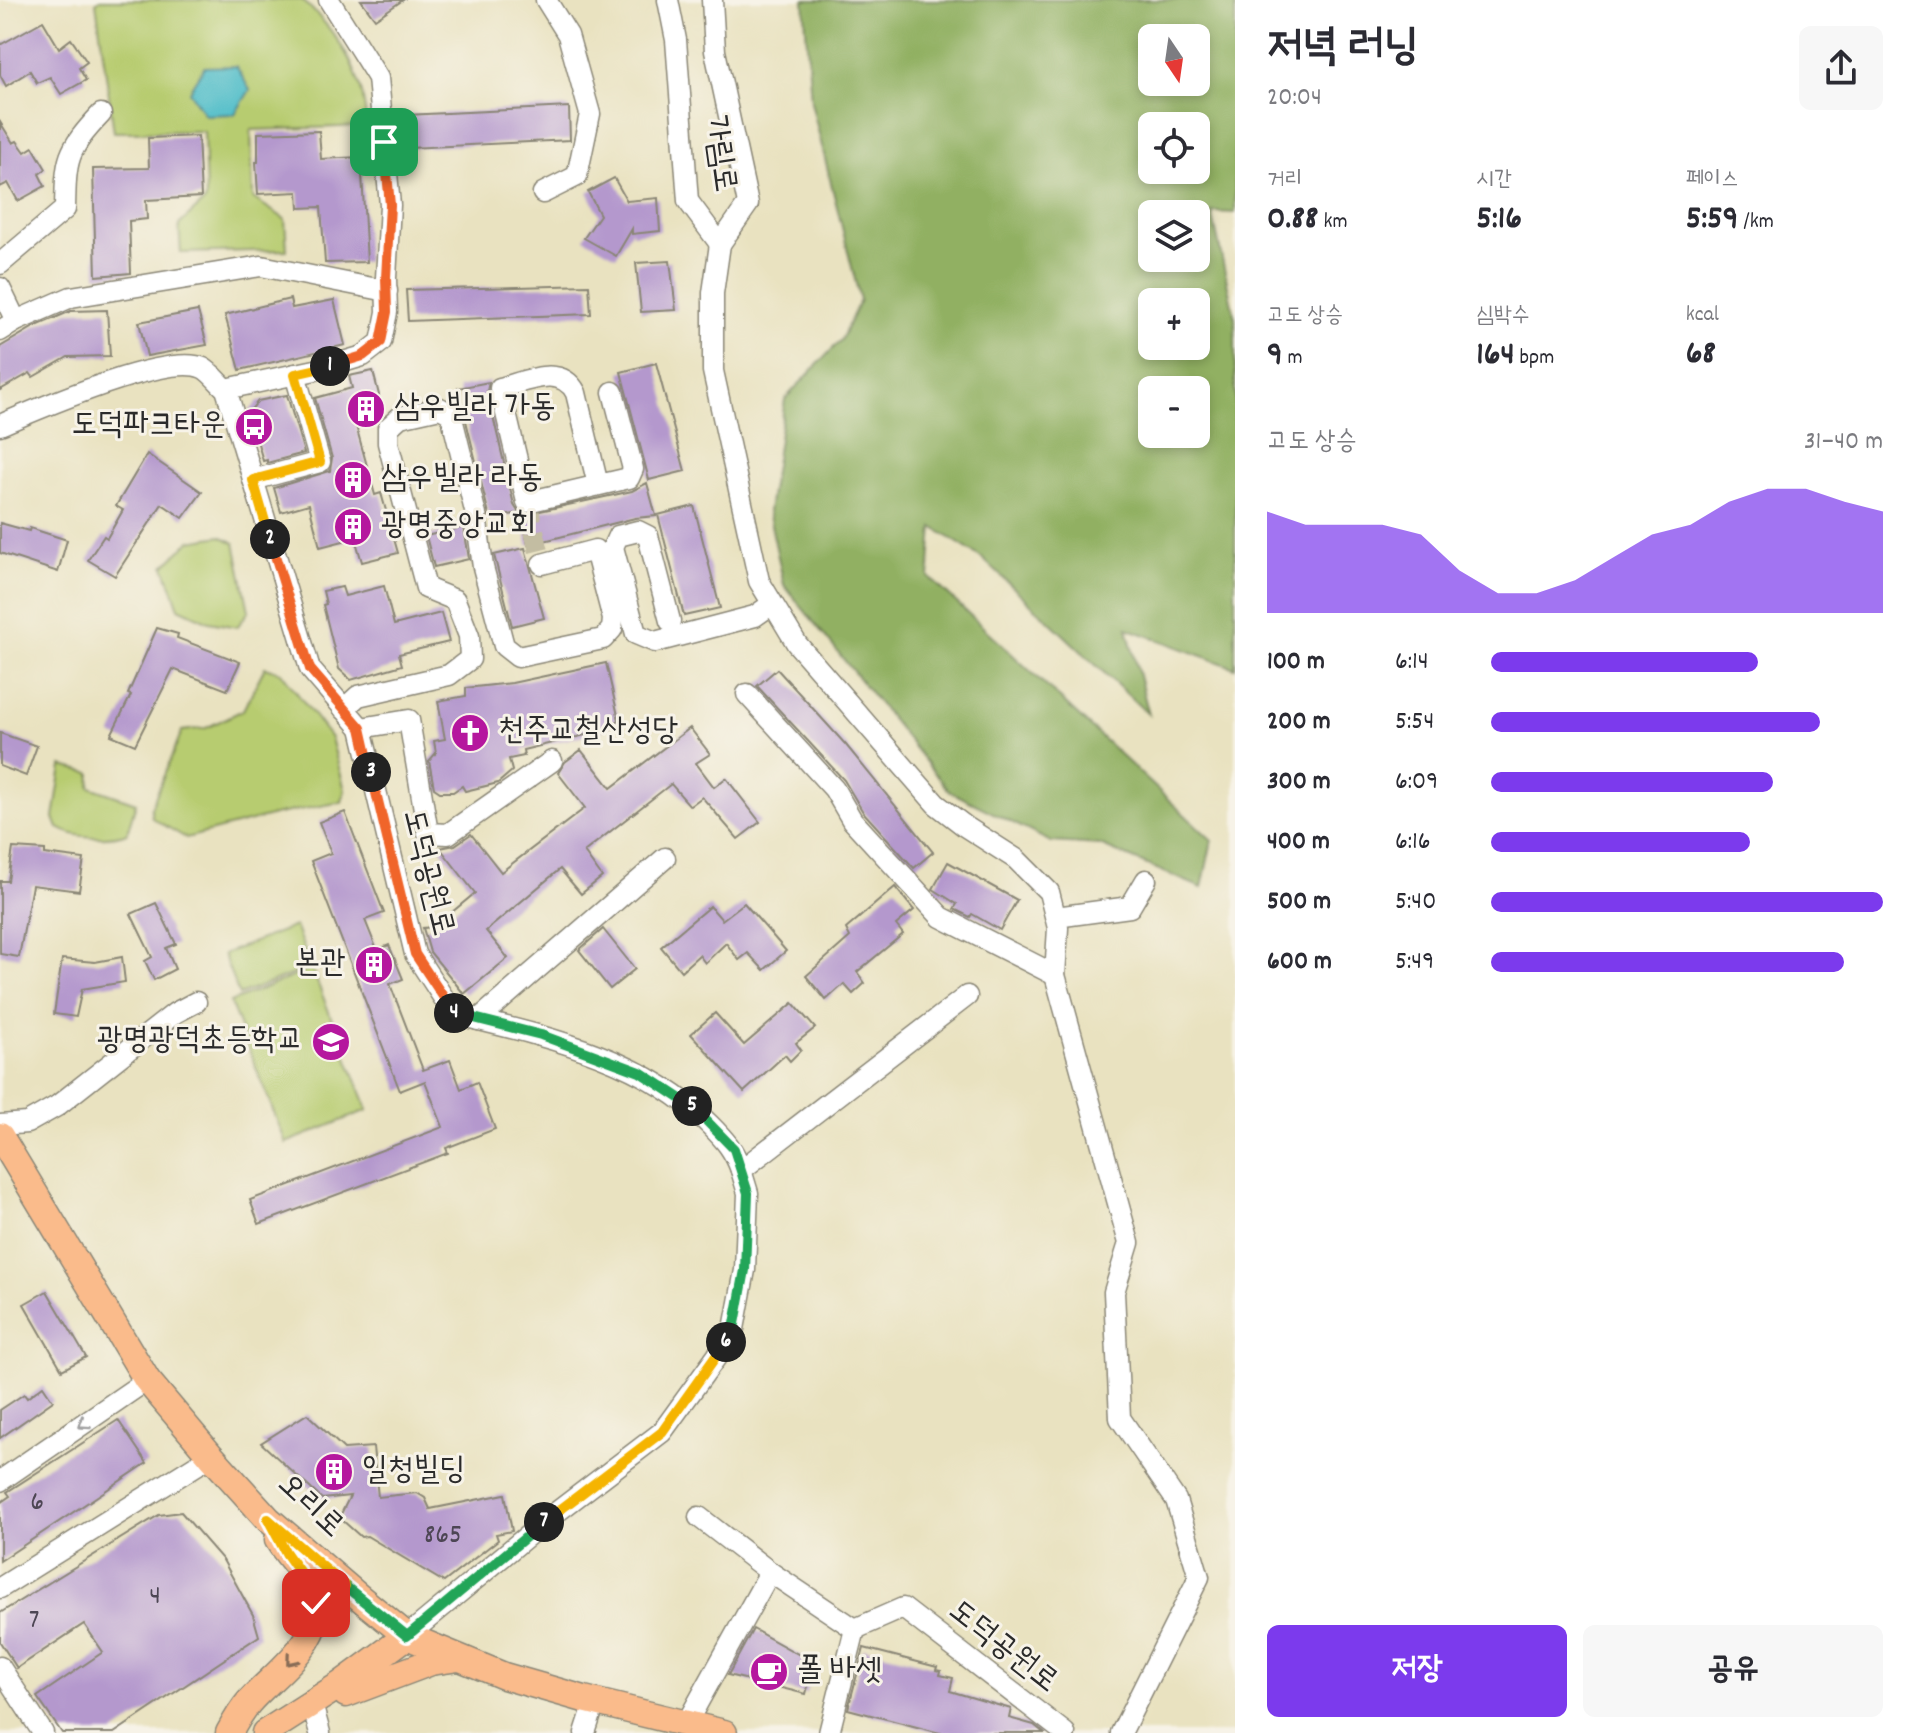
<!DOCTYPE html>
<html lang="ko">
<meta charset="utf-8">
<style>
:root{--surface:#fff;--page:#f7f7f7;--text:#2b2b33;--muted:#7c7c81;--accent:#7c3aed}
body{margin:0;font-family:Dekko,"Poor Story",sans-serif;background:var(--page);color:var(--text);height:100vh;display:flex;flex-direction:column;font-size:30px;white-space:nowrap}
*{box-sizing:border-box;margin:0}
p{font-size:26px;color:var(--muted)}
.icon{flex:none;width:44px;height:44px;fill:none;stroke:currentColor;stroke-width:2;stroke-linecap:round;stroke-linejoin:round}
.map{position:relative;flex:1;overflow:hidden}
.details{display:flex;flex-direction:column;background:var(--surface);width:680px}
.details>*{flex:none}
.needle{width:52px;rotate:167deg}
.controls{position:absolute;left:1138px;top:24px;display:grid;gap:16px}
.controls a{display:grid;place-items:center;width:72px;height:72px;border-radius:12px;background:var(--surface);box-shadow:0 4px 12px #0003;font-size:40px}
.pin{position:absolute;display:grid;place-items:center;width:68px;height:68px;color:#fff;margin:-34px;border-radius:16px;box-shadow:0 4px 12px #0006}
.km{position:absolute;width:40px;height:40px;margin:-20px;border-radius:50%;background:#222;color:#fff;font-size:22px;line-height:40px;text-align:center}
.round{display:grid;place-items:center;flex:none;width:84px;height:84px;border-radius:12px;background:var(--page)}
.head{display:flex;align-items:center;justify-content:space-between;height:136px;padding:0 32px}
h1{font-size:44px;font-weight:700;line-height:60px}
.stats{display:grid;grid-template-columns:repeat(3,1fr);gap:12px;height:136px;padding:8px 32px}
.stats div{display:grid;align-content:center}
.stats b{font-size:34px;font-weight:700}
.stats small{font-size:22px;font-weight:400}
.stats p{font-size:22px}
.chart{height:224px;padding:16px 32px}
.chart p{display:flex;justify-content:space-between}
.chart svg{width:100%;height:144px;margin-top:8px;fill:var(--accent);opacity:.7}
.primary-button{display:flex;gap:16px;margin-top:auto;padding:16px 32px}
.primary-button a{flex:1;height:92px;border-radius:12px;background:var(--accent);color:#fff;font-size:32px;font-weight:700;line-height:92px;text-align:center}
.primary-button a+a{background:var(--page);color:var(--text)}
ul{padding:0 32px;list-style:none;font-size:26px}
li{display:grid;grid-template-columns:128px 96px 1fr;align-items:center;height:60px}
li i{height:20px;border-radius:10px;background:var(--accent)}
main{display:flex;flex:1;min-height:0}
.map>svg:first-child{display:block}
.green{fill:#b7cc70;stroke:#717c4e;stroke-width:2}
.forest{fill:#91b062;stroke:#5e6e46;stroke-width:2;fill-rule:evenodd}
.water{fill:#51bec9;stroke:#3e747a;stroke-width:2}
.building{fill:#b498cd}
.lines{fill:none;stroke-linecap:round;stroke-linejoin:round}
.minor-tunnel{stroke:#c3bda2;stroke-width:20;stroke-dasharray:20 10;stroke-linecap:butt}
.minor-casing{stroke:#8a8676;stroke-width:23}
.major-casing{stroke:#8a8676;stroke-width:29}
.minor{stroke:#fff;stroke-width:20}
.major{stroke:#fabb8b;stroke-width:26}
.oneway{stroke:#a0a0a0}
.oneway2{stroke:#886c56}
.split-1-casing{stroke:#fff;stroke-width:16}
.split-2-casing{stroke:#fff;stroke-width:16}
.split-3-casing{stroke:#fff;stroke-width:16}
.split-4-casing{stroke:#fff;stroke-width:16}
.split-5-casing{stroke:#fff;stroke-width:16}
.split-6-casing{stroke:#fff;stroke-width:16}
.split-7-casing{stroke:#fff;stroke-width:16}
.split-8-casing{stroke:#fff;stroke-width:16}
.split-9-casing{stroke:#fff;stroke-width:16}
.split-1{stroke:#f0652b;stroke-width:10}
.split-2{stroke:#f5b400;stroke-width:10}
.split-3{stroke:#f0652b;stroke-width:10}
.split-4{stroke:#f0652b;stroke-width:10}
.split-5{stroke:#22a559;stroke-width:10}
.split-6{stroke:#22a559;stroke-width:10}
.split-7{stroke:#f5b400;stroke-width:10}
.split-8{stroke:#22a559;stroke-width:10}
.split-9{stroke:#f5b400;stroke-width:10}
.labels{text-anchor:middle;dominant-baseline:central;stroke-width:6;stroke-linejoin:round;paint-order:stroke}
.number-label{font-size:28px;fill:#4d4654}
.street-label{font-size:32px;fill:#2b2b2b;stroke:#f7f3e8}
.poi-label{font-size:32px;fill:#2b2b2b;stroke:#f7f3e8;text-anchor:start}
</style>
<main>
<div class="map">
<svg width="1235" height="1733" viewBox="0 0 1235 1733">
<rect width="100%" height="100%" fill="#f7f3e8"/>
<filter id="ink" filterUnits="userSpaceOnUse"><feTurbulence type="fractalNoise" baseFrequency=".0125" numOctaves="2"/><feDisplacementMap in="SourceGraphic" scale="16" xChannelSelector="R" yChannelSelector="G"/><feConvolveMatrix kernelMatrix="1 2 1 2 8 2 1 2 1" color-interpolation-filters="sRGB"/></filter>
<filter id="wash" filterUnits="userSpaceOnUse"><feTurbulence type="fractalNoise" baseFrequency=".006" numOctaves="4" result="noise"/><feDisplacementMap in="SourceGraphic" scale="32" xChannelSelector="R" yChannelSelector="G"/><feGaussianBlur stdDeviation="1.8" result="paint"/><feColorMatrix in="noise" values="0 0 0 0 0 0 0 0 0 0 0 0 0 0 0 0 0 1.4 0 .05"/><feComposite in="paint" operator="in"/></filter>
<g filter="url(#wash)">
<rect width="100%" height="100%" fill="#e9e2c0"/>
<g class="green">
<path d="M100,0h202c24,21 47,51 57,83 5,13 6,29 8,43l-116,4 2,68 32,21 2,31 -106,3 -2,-28 27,-25 -2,-69 -90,1 -18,-129z"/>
<path d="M221,536l14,7 14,68 -12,16 -28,-5 -30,-14 -15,-42 26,-25z"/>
<path d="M265,667l16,5 50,66 14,52 -3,12 -64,12 -92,24 -34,-20 -1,-10 31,-77 24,-3 37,-18z"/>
<path d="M62,766l29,7 -1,14 46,16 -9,30c-17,7 -53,5 -69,-5l-4,-10z"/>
<path d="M295,926l16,41 -72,28 -16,-41z"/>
<path d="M312,969l56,141 -82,33 -56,-141z"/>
</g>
<path class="forest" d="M804,0h431v213l-23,-1 23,107v349l-108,-40 22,87 -166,-156 -50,-32 -4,50 283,263 -10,48 -102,-43 -49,-3 -102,-51 -165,-206 -16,-74 17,-112 56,-59 19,-40 -49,-198zM1152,38h44v44h-44zM1152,126h44v44h-44zM1152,214h44v44h-44zM1152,302h44v44h-44zM1152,390h44v44h-44z"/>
<path class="water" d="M236,66l14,24 -15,24 -30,1 -16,-24 15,-24z"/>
<g id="blocks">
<g class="building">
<path d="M361,0h42l-28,19z"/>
<path d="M43,21l16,27 12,-9 16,23 -8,6 7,12 -25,14 -11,-17 -13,6 -7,-12 -24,15 -6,-11v-30z"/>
<path d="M569,107l1,33 -161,8 -3,-33z"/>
<path d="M0,122l13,21 4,-2 8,11 8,-5 13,22 -7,5 6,12 -27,15 -10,-18 -8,4z"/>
<path d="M319,131l2,28 40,-2 6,105 -42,1 -4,-56 -22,1 -1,-16 -40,2 -2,-32h2v-29z"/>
<path d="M198,136l3,61 -55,3 1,19 -18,2 2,52 -35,3 -3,-107 56,-1 -1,-30z"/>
<path d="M614,178l13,23 31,-3 2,33 -28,3v-5l-16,27 -32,-18 16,-23 -12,-23z"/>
<path d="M670,261l6,49 -35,2 -5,-49z"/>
<path d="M589,285l2,29 -183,7 -2,-31z"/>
<path d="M290,299l2,9 42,-8 11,45 -105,25 -15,-55z"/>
<path d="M107,310l3,46 -42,1 -35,20 -3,-4 -30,17v-43l34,-20 37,-16z"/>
<path d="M198,311l9,34 -60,11 -8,-34z"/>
<path d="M656,363l29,108 -36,9 -28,-108z"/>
<path d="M373,371l6,24 -10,27 -13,4 19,69 6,-2 17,60 -36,9 -7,-24 -35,9 -11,-43 -28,8 -7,-24 56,-17 2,-13 -17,-60 37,-10 -3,-12z"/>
<path d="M489,382l-2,9 27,114 5,8 -29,6 -32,-131z"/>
<path d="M287,395l17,58 -37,10v-3l-4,1 -14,-49 9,-11z"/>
<path d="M147,454l55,38 -19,26 -21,-14 -47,72 -27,-16 16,-24 3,2 16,-28 -7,-4z"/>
<path d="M647,483l9,33 -21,2 -107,27 -6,-30 110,-24z"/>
<path d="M694,506l26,102 -36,8 -26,-101z"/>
<path d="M0,523l29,8 1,-3 37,12 -9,32 -58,-19z"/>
<path d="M464,527l5,32 -35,8 -8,-31z"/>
<path d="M525,548l19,70 -32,8 -18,-71z"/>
<path d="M384,586l10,39 47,-12 8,29 -50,12 3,11 -51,15 -12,-11 -16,-64 3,-1 -3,-13 19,-4 3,9z"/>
<path d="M157,628l21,6 -1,4 63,24 -13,28 -54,-21 -38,76 -24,-10 20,-40 -3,-1z"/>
<path d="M606,663l13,57 -17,11 -79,19 1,6 -15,3 3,12 -14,12 -33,8 -3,-5 -9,6h-13l-6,-4 -5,-27 7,-8 -2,-12 11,-2 -7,-38 28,-5v-8l46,-5z"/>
<path d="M777,669l69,76 87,107 -19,16 -51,-56 -19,-32 -87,-94z"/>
<path d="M690,728l20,26 -14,9 18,24 12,-9 34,44 -22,17 -36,-42 -12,9 -19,-22 -87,68 18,25 -21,17 -21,-25 -74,62 22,27 -44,36 -34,-42 -7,-24 11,-1 41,-34 -35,-45 15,-3 16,-11 30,38 84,-64 -27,-35 7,-11 16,-12 30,38z"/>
<path d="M0,733l37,13 -11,30 -26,-10z"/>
<path d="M345,812l39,101 -19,7 12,30 12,-5 14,34 -13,5 33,86 27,-10 11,29 16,-7 18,47 -49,19 2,5 -189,71 -9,-24 193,-73 -18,-46 -25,10 -89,-230 20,-8 -12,-31z"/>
<path d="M13,848l32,2v4l39,5 -5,32 -47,-6 -13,72 -19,-3v-73h8z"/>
<path d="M948,862l69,38 -17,30 -28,-16 -2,3 -16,-8 3,-5 -24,-15z"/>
<path d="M895,887l19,23 -18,15 7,9 -46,38 8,11 -12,11 -9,-10 -18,16 -20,-24 44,-39 -4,-8z"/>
<path d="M156,903l20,41 -10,4 9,21 -21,11 -9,-19 7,-4 -21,-43z"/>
<path d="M744,903l42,48 -22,19 -16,-17 -9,7 -13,-17 -21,20 -6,-8 -18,16 -20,-24 49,-41 12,14z"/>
<path d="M603,929l32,40 -25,20 -31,-39z"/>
<path d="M122,957l3,25 -43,7 -6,28 -22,-3 8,-55 33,3z"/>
<path d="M793,1003l22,25 -19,15 5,7 -11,11 -5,-6 -41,37 -53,-58 24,-21 29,32z"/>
<path d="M47,1291l39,66 -24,13 -38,-66z"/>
<path d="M43,1386l10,15 -53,37v-28l24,-16 3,4z"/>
<path d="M307,1414l37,35 29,-2 5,50 39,-4 8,5 5,11 75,-15 7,37 -16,3 2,6 -54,42 -77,-46 -6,1 -20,-18v-5l9,-18 -28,3 -61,-56z"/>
<path d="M118,1420l29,43 -147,98v-58l10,-7 -3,-4z"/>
<path d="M181,1512l42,48 30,55 6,21 -145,97h-52l-25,-36 66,-45 -19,-28 -67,44 -17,-26v-29l159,-98z"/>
<path d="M753,1629l61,34 -8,31 -78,-19z"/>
<path d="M864,1648l73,19 -1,3 5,1 -1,4 13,3 -3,13 61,18 -2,9 25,7 10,8h-104l-92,-24z"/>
</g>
</g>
</g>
<g filter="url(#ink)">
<use href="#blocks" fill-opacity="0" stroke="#8a8676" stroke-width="2"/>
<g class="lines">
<path class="minor-tunnel" d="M527,502l15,62"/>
<g class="minor-casing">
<g id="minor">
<path d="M668,0l8,40 12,161 32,43 28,-40 -33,-153 -3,-51"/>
<path d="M543,193l34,-17 13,-62 -22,-79 -22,-35"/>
<path d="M720,244l-7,49v78l46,210 38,63 139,160 30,23 50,32 33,33 9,36 -3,47 74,268 -15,49 6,126 56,82 23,77 -78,156"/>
<path d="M0,264l65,-55c1,-50 1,-58 36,-95"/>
<path d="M0,288l16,33"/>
<path d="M0,331l16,-10 55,-24 190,-31 126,25"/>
<path d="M226,389l94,-20 43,-13 18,-14 6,-30 -1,-34 4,-73 -12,-127 -49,-78"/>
<path d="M0,425c38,-16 167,-73 203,-57 8,4 16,15 23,21l84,280 51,59 54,226 39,60c90,22 190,43 256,111 15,15 24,25 31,45l226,-174"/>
<path d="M253,480l67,-18 -25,-88"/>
<path d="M598,485l-22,-92c-15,-30 -51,-11 -76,-5l27,114 102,-24 4,-9 -20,-77"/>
<path d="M670,621l-22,-85 -10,-5 -20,5 -5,11 23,87 19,8 100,-26 17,-12"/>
<path d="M747,694l87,95 18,31 89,97 114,58"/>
<path d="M344,709l14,-13 91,-21 21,-16 -1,-23 -14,-36 -29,-12 -38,-145v-15l12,-11 40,-9 11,6 25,101 7,52 21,79 14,11 85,-18 9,-10 1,-10 -18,-69 -53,14"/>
<path d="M361,728l48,-8 19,113 20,1 104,-73"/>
<path d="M1056,917l74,-10 16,-27"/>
<path d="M478,1020l187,-162"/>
<path d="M0,1125l27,-2 30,-17 118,-93 21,-11"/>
<path d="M0,1481l147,-101"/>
<path d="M699,1517l71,55 85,57 48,-21 162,125"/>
<path d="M0,1588l211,-132"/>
<path d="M407,1636l142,-118 113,-86 55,-76 17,-27 11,-59 3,-77 -7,-23"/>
<path d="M0,1667l43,66"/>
<path d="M312,1704l8,29"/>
<path d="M686,1724l84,-152"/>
<path d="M585,1733l10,-31"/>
<path d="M829,1733l26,-104"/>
</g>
</g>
<g class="major-casing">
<g id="major">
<path d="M0,1136l147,244 64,76 57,63 91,78 48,39 97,40 80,23 140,34"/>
<path d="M346,1694l85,-32 28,-4"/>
<path d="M229,1733c6,-11 12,-22 20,-31 24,-28 84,-66 64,-111 -8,-19 -25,-34 -35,-51"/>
<path d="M265,1733l75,-48 67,-49"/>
</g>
</g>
<use href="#minor" class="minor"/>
<use href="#major" class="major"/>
</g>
<defs><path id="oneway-chevron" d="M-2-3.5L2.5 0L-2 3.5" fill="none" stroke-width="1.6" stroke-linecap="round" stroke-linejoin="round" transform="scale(2)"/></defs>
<use class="oneway" href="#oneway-chevron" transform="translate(83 1424) rotate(146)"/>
<use class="oneway2" href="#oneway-chevron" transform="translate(291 1660) rotate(130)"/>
</g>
<g class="lines" filter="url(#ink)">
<g class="split-1-casing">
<path id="split-1" d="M330,366l33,-10 18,-14 6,-30 -1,-34 4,-73 -6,-63"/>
</g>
<g class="split-2-casing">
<path id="split-2" d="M270,539l-17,-59 67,-18 -25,-88 35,-8"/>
</g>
<g class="split-3-casing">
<path id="split-3" d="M270,539l40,130 51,59 10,44"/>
</g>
<g class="split-4-casing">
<path id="split-4" d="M371,772l44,182 39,59"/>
</g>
<g class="split-5-casing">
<path id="split-5" d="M454,1013l87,22 99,37 52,34"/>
</g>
<g class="split-6-casing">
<path id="split-6" d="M692,1106l42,43 14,44 -3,77 -11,59 -8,13"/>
</g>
<g class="split-7-casing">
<path id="split-7" d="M544,1522l118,-90 64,-90"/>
</g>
<g class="split-8-casing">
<path id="split-8" d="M345,1586l62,50 137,-114"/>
</g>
<g class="split-9-casing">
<path id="split-9" d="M316,1603l-3,-12 -27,-38 -18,-34 77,67"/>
</g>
<use href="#split-1" class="split-1"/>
<use href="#split-2" class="split-2"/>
<use href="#split-3" class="split-3"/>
<use href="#split-4" class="split-4"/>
<use href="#split-5" class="split-5"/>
<use href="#split-6" class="split-6"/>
<use href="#split-7" class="split-7"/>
<use href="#split-8" class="split-8"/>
<use href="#split-9" class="split-9"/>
</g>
<defs>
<g id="building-disc" transform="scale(2)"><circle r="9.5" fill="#b5179e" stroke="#f7f3e8"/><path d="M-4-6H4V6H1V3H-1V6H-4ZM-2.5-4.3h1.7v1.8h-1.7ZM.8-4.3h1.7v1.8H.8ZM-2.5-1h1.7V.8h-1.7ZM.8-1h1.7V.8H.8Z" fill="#fff"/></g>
<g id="bus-disc" transform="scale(2)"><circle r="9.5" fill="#b5179e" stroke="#f7f3e8"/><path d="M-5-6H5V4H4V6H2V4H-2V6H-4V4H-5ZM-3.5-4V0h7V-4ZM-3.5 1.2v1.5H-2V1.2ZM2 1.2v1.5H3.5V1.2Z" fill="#fff"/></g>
<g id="church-disc" transform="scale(2)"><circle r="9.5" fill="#b5179e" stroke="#f7f3e8"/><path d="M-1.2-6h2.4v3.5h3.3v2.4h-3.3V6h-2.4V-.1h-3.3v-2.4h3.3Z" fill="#fff"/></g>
<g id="school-disc" transform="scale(2)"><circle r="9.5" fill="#b5179e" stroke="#f7f3e8"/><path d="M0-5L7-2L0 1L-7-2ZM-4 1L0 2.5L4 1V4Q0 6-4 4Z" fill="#fff"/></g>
<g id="cafe-disc" transform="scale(2)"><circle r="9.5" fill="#b5179e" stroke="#f7f3e8"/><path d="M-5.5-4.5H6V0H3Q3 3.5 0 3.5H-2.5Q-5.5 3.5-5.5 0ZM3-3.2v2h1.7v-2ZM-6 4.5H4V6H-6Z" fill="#fff"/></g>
</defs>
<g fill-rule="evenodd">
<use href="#building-disc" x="366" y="409"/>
<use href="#bus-disc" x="254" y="427"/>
<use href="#building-disc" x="353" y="480"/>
<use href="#building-disc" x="353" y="527"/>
<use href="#church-disc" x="470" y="733"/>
<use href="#building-disc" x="374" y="965"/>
<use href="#school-disc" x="331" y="1042"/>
<use href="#building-disc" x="334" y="1472"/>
<use href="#cafe-disc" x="769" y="1672"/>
</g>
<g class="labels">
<g class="number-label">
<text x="37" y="1504">6</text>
<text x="443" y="1537">865</text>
<text x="155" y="1598">4</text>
<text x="34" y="1622">7</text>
</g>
<g class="street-label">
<text transform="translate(718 154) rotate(82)">가림로</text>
<text transform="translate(426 873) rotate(76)">도덕공원로</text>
<text transform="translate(309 1507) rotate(43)">오리로</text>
<text transform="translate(1002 1648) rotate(38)">도덕공원로</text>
</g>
<g class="poi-label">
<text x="394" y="409">삼우빌라 가동</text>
<text x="226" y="427" text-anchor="end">도덕파크타운</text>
<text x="381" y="480">삼우빌라 라동</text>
<text x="381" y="527">광명중앙교회</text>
<text x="498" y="733">천주교철산성당</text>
<text x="346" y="965" text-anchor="end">본관</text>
<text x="303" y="1042" text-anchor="end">광명광덕초등학교</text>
<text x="362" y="1472">일청빌딩</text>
<text x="797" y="1672">폴 바셋</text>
</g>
</g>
</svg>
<div class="controls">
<a><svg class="needle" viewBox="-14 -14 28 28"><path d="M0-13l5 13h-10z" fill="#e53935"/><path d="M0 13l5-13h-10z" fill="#7c7c81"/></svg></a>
<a><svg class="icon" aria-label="locate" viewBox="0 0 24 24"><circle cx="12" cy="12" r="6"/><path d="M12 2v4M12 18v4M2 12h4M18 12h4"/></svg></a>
<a><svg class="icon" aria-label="layers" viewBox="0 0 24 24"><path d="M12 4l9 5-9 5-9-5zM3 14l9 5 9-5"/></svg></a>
<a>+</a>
<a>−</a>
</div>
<div class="pin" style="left:384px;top:142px;background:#1e9e55"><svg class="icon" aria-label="arrive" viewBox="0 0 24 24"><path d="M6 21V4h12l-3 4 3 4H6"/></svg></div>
<div class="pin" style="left:316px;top:1603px;background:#d93025"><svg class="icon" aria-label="check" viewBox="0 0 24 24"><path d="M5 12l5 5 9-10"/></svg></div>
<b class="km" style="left:330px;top:366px">1</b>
<b class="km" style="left:270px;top:539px">2</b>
<b class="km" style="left:371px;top:772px">3</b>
<b class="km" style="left:454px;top:1013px">4</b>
<b class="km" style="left:692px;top:1106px">5</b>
<b class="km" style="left:726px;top:1342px">6</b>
<b class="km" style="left:544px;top:1522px">7</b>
</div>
<section class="details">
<div class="head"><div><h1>저녁 러닝</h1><p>20:04</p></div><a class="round"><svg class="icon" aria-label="share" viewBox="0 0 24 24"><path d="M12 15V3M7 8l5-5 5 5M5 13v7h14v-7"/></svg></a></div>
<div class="stats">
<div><p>거리</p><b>0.88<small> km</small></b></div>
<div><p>시간</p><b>5:16</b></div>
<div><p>페이스</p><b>5:59<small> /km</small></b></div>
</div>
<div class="stats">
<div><p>고도 상승</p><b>9<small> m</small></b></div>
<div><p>심박수</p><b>164<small> bpm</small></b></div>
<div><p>kcal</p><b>68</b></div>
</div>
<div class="chart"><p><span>고도 상승</span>31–40 m</p>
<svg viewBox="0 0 160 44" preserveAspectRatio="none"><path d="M0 44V13L10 17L20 17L30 17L40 20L50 31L60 38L70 38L80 34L90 27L100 20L110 17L120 10L130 6L140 6L150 10L160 13V44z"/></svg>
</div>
<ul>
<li><b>100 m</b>6:14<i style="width:68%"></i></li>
<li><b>200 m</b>5:54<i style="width:84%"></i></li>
<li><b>300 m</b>6:09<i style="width:72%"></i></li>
<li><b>400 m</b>6:16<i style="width:66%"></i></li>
<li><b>500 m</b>5:40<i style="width:100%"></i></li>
<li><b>600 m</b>5:49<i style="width:90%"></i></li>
</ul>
<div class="primary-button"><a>저장</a><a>공유</a></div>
</section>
</main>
